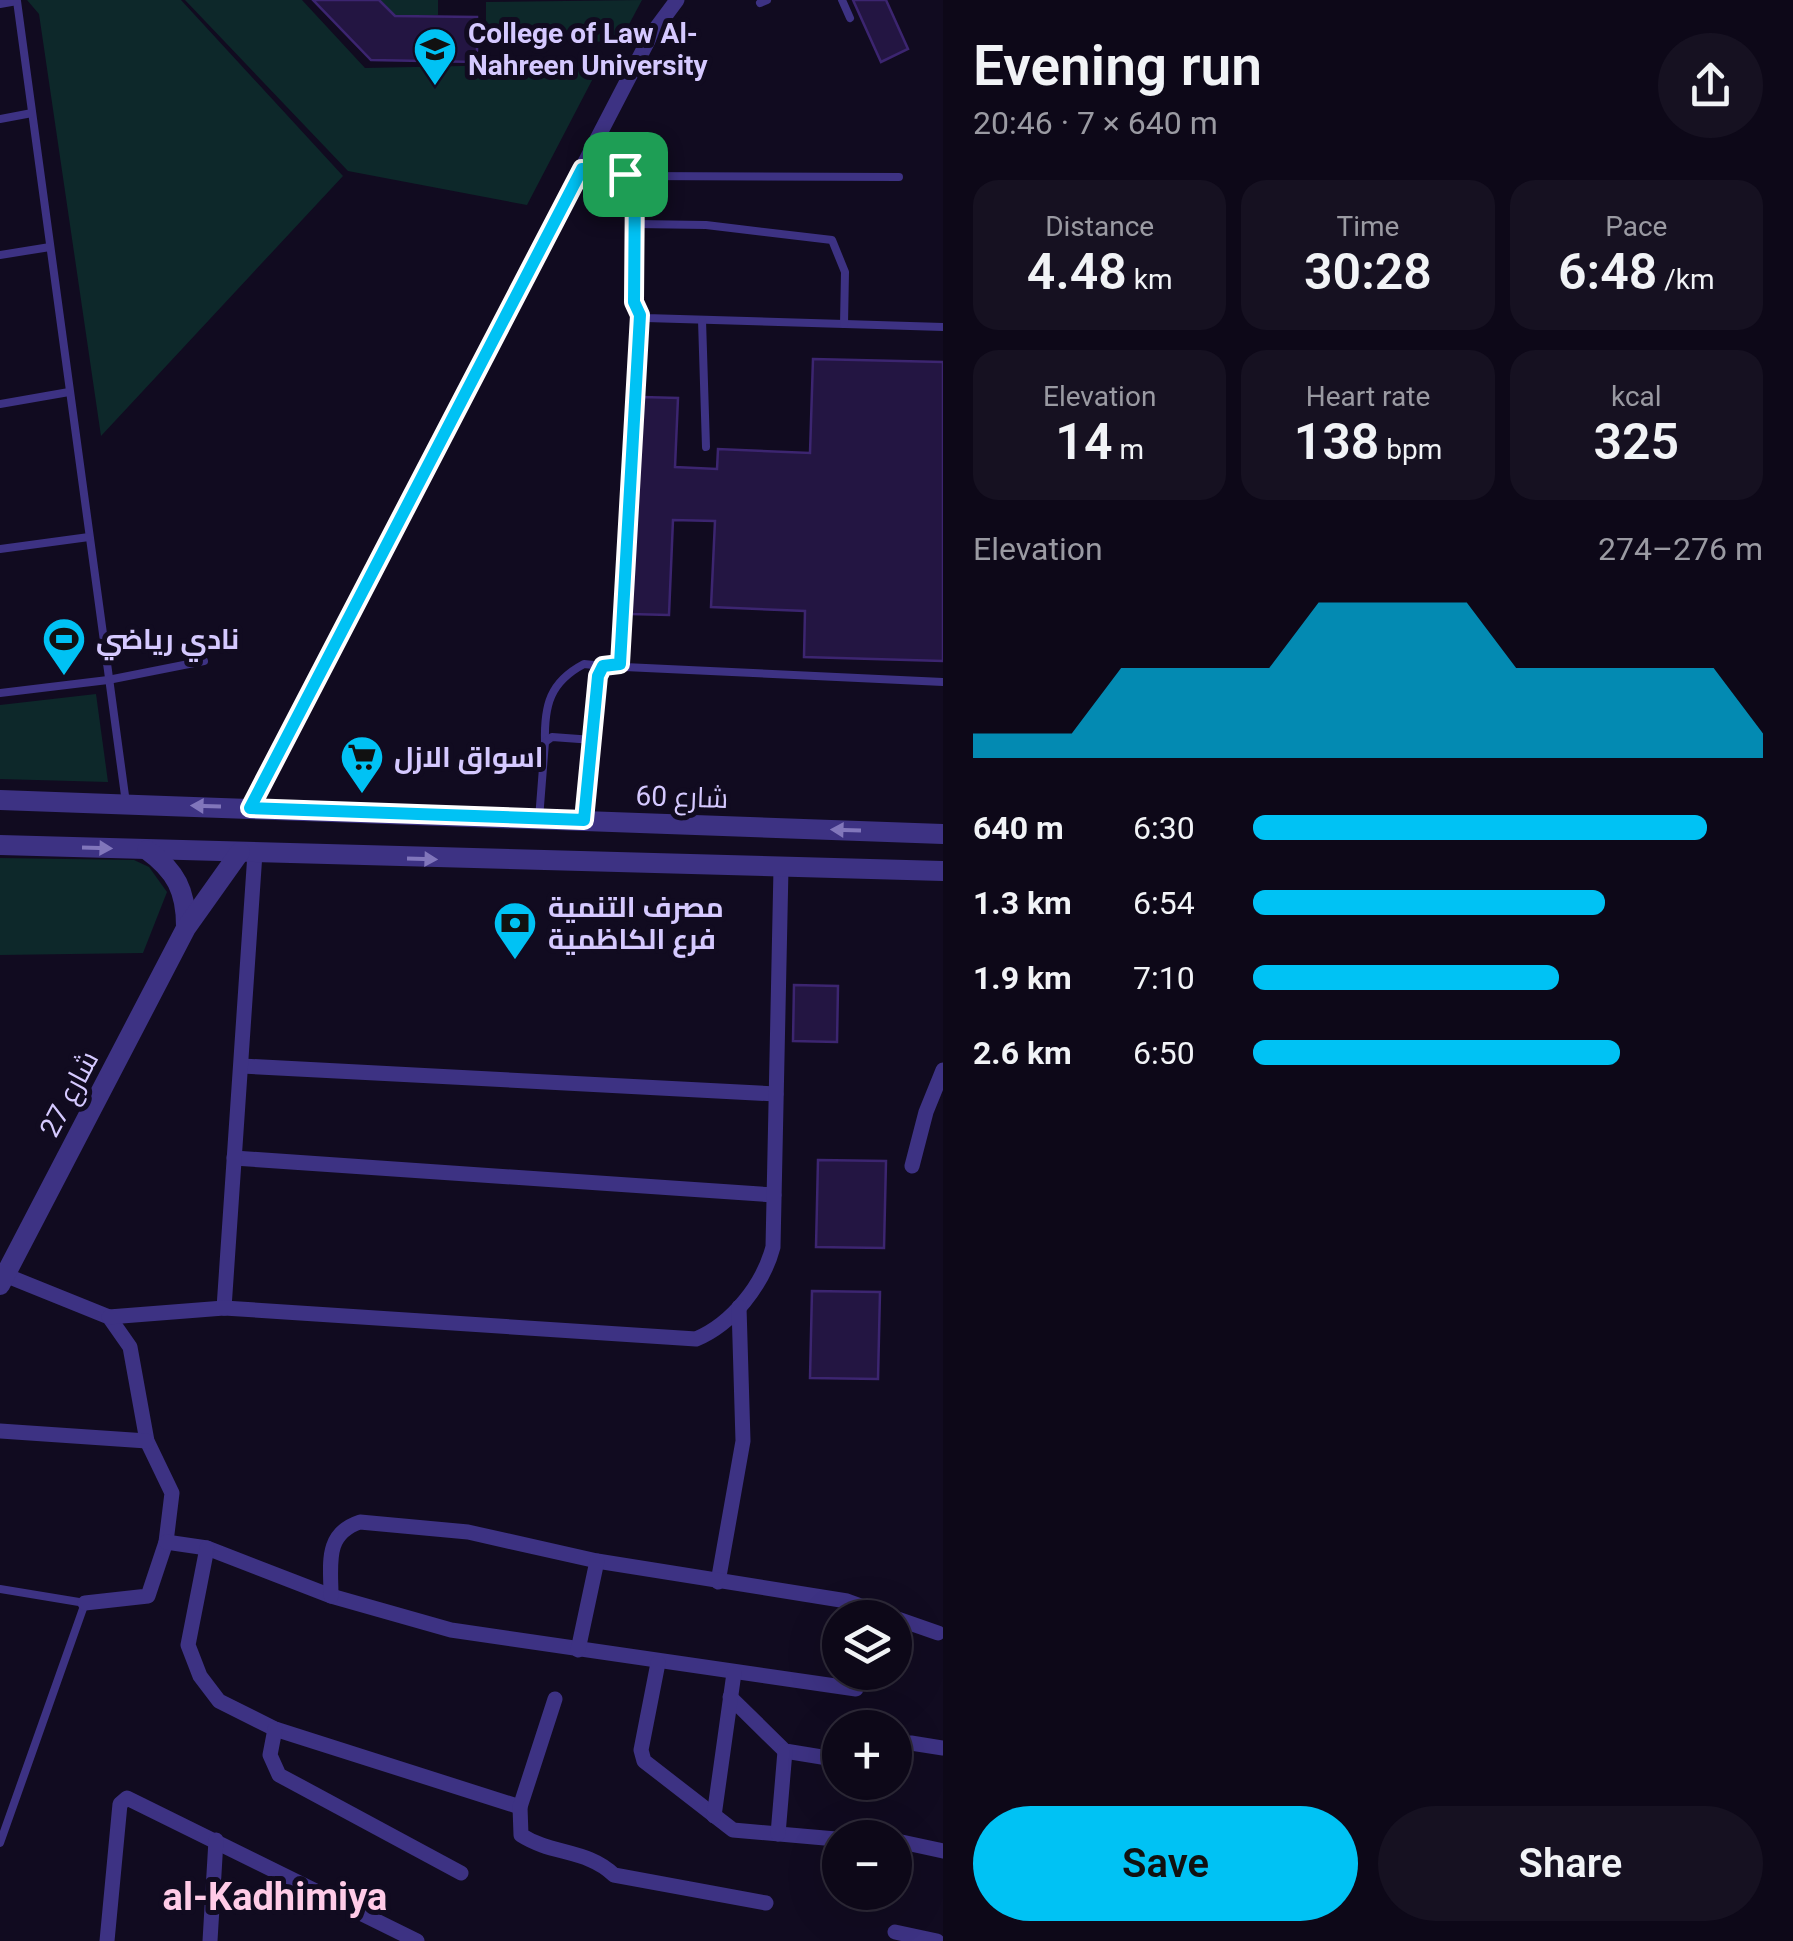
<!DOCTYPE html>
<meta charset="utf-8">
<style>
:root{--surface:#0d0818;--page:#161121;--text:#f1f3f6;--muted:#9a9aa2;--line:#2d2937;--accent:#00c2f4}
body{margin:0;font-family:Roboto,Cairo,sans-serif;background:var(--page);color:var(--text);height:100vh;display:flex;flex-direction:column;font-size:38px;white-space:nowrap}
*{box-sizing:border-box;margin:0}
p{font-size:32px;color:var(--muted)}
.icon{flex:none;width:55px;height:55px;fill:none;stroke:currentColor;stroke-width:2;stroke-linecap:round;stroke-linejoin:round}
.map{position:relative;flex:1;overflow:hidden}
.drawer{display:flex;flex-direction:column;background:var(--surface);width:850px}
.drawer>*{flex:none}
.tools{position:absolute;left:822px;top:1600px;display:grid;gap:20px}
.tools a{display:grid;place-items:center;width:90px;height:90px;border-radius:50%;background:var(--surface);box-shadow:0 10px 40px #0002,0 0 0 2px var(--line);font-size:50px}
.pin{position:absolute;display:grid;place-items:center;width:85px;height:85px;color:#fff;margin:-42px;border-radius:20px;box-shadow:0 5px 15px #0006}
.round{display:grid;place-items:center;flex:none;width:105px;height:105px;border-radius:52px;background:var(--page)}
.summary{display:flex;align-items:center;justify-content:space-between;height:170px;padding:0 30px}
h1{font-size:55px;font-weight:600;line-height:75px}
.stats{display:grid;grid-template-columns:repeat(3,1fr);gap:15px;height:170px;padding:10px 30px}
.stats div{display:grid;align-content:center;border-radius:25px;background:var(--page);text-align:center}
.stats b{font-size:50px;font-weight:600}
.stats small{font-size:28px;font-weight:400}
.stats p{font-size:28px}
.chart{height:280px;padding:20px 30px}
.chart p{display:flex;justify-content:space-between}
.chart svg{width:100%;height:180px;margin-top:10px;fill:var(--accent);opacity:.7}
.primary-button{display:flex;gap:20px;margin-top:auto;padding:20px 30px}
.primary-button a{flex:1;height:115px;border-radius:60px;background:var(--accent);color:#111;font-size:40px;font-weight:600;line-height:115px;text-align:center}
.primary-button a+a{background:var(--page);color:var(--text)}
ul{padding:0 30px;list-style:none;font-size:32px}
li{display:grid;grid-template-columns:160px 120px 1fr;align-items:center;height:75px}
li i{height:25px;border-radius:12px;background:var(--accent)}
main{display:flex;flex:1;min-height:0}
.map>svg:first-child{display:block}
.green{fill:#0d282a}
.building{fill:#231542;stroke:#3c2570;stroke-width:2.5}
.lines{fill:none;stroke-linecap:round;stroke-linejoin:round}
.service{stroke:#3d3283;stroke-width:8}
.minor{stroke:#3d3283;stroke-width:15}
.tertiary{stroke:#3d3283;stroke-width:20}
.oneway{fill:#8176bb}
.route-casing{stroke:#fff;stroke-width:20}
.route{stroke:#00c2f4;stroke-width:12}
.labels{text-anchor:middle;dominant-baseline:central;stroke-width:10;stroke-linejoin:round;paint-order:stroke}
.poi-label{font-size:28px;font-weight:bold;fill:#d5c9ff;stroke:#110b20;text-anchor:start}
.street-label{font-size:28px;fill:#d5c9ff;stroke:#110b20}
.district-label{font-size:38px;font-weight:bold;fill:#ffcbe7;stroke:#110b20}
</style>
<main>
<div class="map">
<svg width="943" height="1941" viewBox="0 0 943 1941">
<rect width="100%" height="100%" fill="#110b20"/>
<g class="green">
<path d="M27,0h154l162,176 -242,260 -62,-422z"/>
<path d="M185,0h117l63,68 236,-5 -74,142 -179,-34z"/>
<path d="M380,0h58v15l-43,1z"/>
<path d="M642,0l-23,43 -133,-9v-32z"/>
<path d="M96,694l12,88 -108,-3v-74z"/>
<path d="M0,858l134,2 15,7 18,25 -24,61 -143,2z"/>
</g>
<g class="building">
<path d="M313,0h66l16,16 82,1v45l-106,-2z"/>
<path d="M853,0h33l22,49 -27,13z"/>
<path d="M813,359l130,3v299l-139,-4 1,-46 -94,-4 4,-86 -42,-1 -4,95 -39,-1 13,-217 35,1 -3,69 42,2 1,-20 92,4z"/>
<path d="M794,985l44,1 -1,56 -44,-1z"/>
<path d="M818,1160l68,1 -2,87 -68,-1z"/>
<path d="M812,1291l68,1 -2,87 -68,-1z"/>
</g>
<g class="lines">
<g class="service">
<path d="M842,0l8,18"/>
<path d="M760,3l7,-3"/>
<path d="M0,4l17,-3 109,802"/>
<path d="M0,119l32,-6"/>
<path d="M583,169l52,10 -1,123 12,16 297,9"/>
<path d="M632,176l267,1"/>
<path d="M636,224l70,1 126,15 13,32 -1,52"/>
<path d="M0,255l50,-8"/>
<path d="M702,320l4,127"/>
<path d="M0,404l69,-12"/>
<path d="M0,549l89,-12"/>
<path d="M620,664l20,-349"/>
<path d="M0,693l108,-13 96,-19"/>
<path d="M545,742c-1,-37 5,-60 39,-78l19,2"/>
<path d="M539,819l6,-77 7,-5 41,3"/>
<path d="M584,819l14,-143 5,-10 340,16"/>
<path d="M0,1589l85,14 -85,240"/>
</g>
<g class="minor">
<path d="M250,808l401,-773 26,-35"/>
<path d="M242,1066l534,28"/>
<path d="M234,1158l540,37"/>
<path d="M912,1166l14,-54 17,-42"/>
<path d="M5,1275l104,42 21,30 17,94 25,52 -6,49 -18,54 -63,7"/>
<path d="M224,1308l31,-455"/>
<path d="M109,1317l115,-9 472,31c36,-15 67,-54 77,-92l8,-379"/>
<path d="M0,1431l147,10"/>
<path d="M166,1542l41,6 124,48 120,34 405,59"/>
<path d="M207,1548l-19,97 12,31 19,25 56,28 245,78"/>
<path d="M718,1582l25,-141 -4,-134"/>
<path d="M331,1596c0,-32 -7,-62 29,-74l108,10 129,29 250,40 47,17"/>
<path d="M895,1618l43,15"/>
<path d="M578,1650l19,-89"/>
<path d="M658,1663l-17,87 3,11 89,69 103,9"/>
<path d="M730,1697l55,54 55,9"/>
<path d="M555,1699l-35,108 1,28c31,20 66,14 93,40l152,28"/>
<path d="M275,1729l-5,26 9,20 182,98"/>
<path d="M911,1743l32,5"/>
<path d="M714,1816l20,-143"/>
<path d="M778,1834l7,-83"/>
<path d="M897,1841l46,10"/>
<path d="M895,1932l42,9"/>
<path d="M107,1941l13,-137 7,-6 290,143"/>
<path d="M210,1941l6,-101"/>
</g>
<g class="tertiary">
<path d="M0,800l943,34"/>
<path d="M0,845l943,26"/>
<path d="M147,850c29,21 39,41 39,76"/>
<path d="M0,1285l186,-357 54,-76"/>
</g>
</g>
<defs><path id="oneway-solid" d="M-6-.8H1V-3.2L6.5 0L1 3.2V.8H-6Z" transform="scale(2.5)"/></defs>
<g class="oneway">
<use href="#oneway-solid" transform="translate(206 806) rotate(-178)"/>
<use href="#oneway-solid" transform="translate(846 830) rotate(-178)"/>
<use href="#oneway-solid" transform="translate(97 848) rotate(2)"/>
<use href="#oneway-solid" transform="translate(422 859) rotate(2)"/>
</g>
<g class="lines">
<g class="route-casing">
<path id="route" d="M582,169l53,10 -1,123 6,13 -20,349 -17,2 -5,10 -14,144 -334,-12z"/>
</g>
<use href="#route" class="route"/>
</g>
<defs>
<g id="university-pin" transform="scale(2.25)"><path d="M0 17L-7.5 6A9.5 9.5 0 1 1 7.5 6Z" fill="#00c2f4" stroke="#110b20"/><path d="M0-5L7-2L0 1L-7-2ZM-4 1L0 2.5L4 1V4Q0 6-4 4Z" fill="#111"/></g>
<g id="stadium-pin" transform="scale(2.25)"><path d="M0 17L-7.5 6A9.5 9.5 0 1 1 7.5 6Z" fill="#00c2f4" stroke="#110b20"/><path d="M0-5a6.5 5 0 1 0 0 10a6.5 5 0 1 0 0-10ZM-3.5-1.8h7v3.6h-7Z" fill="#111"/></g>
<g id="supermarket-pin" transform="scale(2.25)"><path d="M0 17L-7.5 6A9.5 9.5 0 1 1 7.5 6Z" fill="#00c2f4" stroke="#110b20"/><path d="M-6-5.5h2.5l.6 2H6L4.5 2H-2.5L-4.4-4H-6ZM-1.5 3.2a1.3 1.3 0 1 0 .1 0ZM3 3.2a1.3 1.3 0 1 0 .1 0Z" fill="#111"/></g>
<g id="bank-pin" transform="scale(2.25)"><path d="M0 17L-7.5 6A9.5 9.5 0 1 1 7.5 6Z" fill="#00c2f4" stroke="#110b20"/><path d="M-6-4H6V4H-6ZM0-2.3a2.3 2.3 0 1 0 0 4.6a2.3 2.3 0 1 0 0-4.6Z" fill="#111"/></g>
</defs>
<g fill-rule="evenodd">
<use href="#university-pin" x="435" y="49"/>
<use href="#stadium-pin" x="64" y="639"/>
<use href="#supermarket-pin" x="362" y="757"/>
<use href="#bank-pin" x="515" y="923"/>
</g>
<g class="labels">
<g class="poi-label">
<text x="468" y="33">College of Law Al-<tspan x="468" dy="32">Nahreen University</tspan></text>
<text x="96" y="639">نادي رياضي</text>
<text x="394" y="757">اسواق الازل</text>
<text x="548" y="907">مصرف التنمية<tspan x="548" dy="32">فرع الكاظمية</tspan></text>
</g>
<g class="street-label">
<text transform="translate(682 797) rotate(2)">شارع 60</text>
<text transform="translate(69 1094) rotate(-62)">شارع 27</text>
</g>
<g class="district-label">
<text x="275" y="1897">al-Kadhimiya</text>
</g>
</g>
</svg>
<div class="tools">
<a><svg class="icon" aria-label="layers" viewBox="0 0 24 24"><path d="M12 4l9 5-9 5-9-5zM3 14l9 5 9-5"/></svg></a>
<a>+</a>
<a>−</a>
</div>
<div class="pin" style="left:625px;top:174px;background:#1e9e55"><svg class="icon" aria-label="arrive" viewBox="0 0 24 24"><path d="M6 21V4h12l-3 4 3 4H6"/></svg></div>
</div>
<section class="drawer">
<div class="summary"><div><h1>Evening run</h1><p>20:46 · 7 × 640 m</p></div><a class="round"><svg class="icon" aria-label="share" viewBox="0 0 24 24"><path d="M12 15V3M7 8l5-5 5 5M5 13v7h14v-7"/></svg></a></div>
<div class="stats">
<div><p>Distance</p><b>4.48<small> km</small></b></div>
<div><p>Time</p><b>30:28</b></div>
<div><p>Pace</p><b>6:48<small> /km</small></b></div>
</div>
<div class="stats">
<div><p>Elevation</p><b>14<small> m</small></b></div>
<div><p>Heart rate</p><b>138<small> bpm</small></b></div>
<div><p>kcal</p><b>325</b></div>
</div>
<div class="chart"><p><span>Elevation</span>274–276 m</p>
<svg viewBox="0 0 160 44" preserveAspectRatio="none"><path d="M0 44V38L10 38L20 38L30 22L40 22L50 22L60 22L70 6L80 6L90 6L100 6L110 22L120 22L130 22L140 22L150 22L160 38V44z"/></svg>
</div>
<ul>
<li><b>640 m</b>6:30<i style="width:89%"></i></li>
<li><b>1.3 km</b>6:54<i style="width:69%"></i></li>
<li><b>1.9 km</b>7:10<i style="width:60%"></i></li>
<li><b>2.6 km</b>6:50<i style="width:72%"></i></li>
</ul>
<div class="primary-button"><a>Save</a><a>Share</a></div>
</section>
</main>
